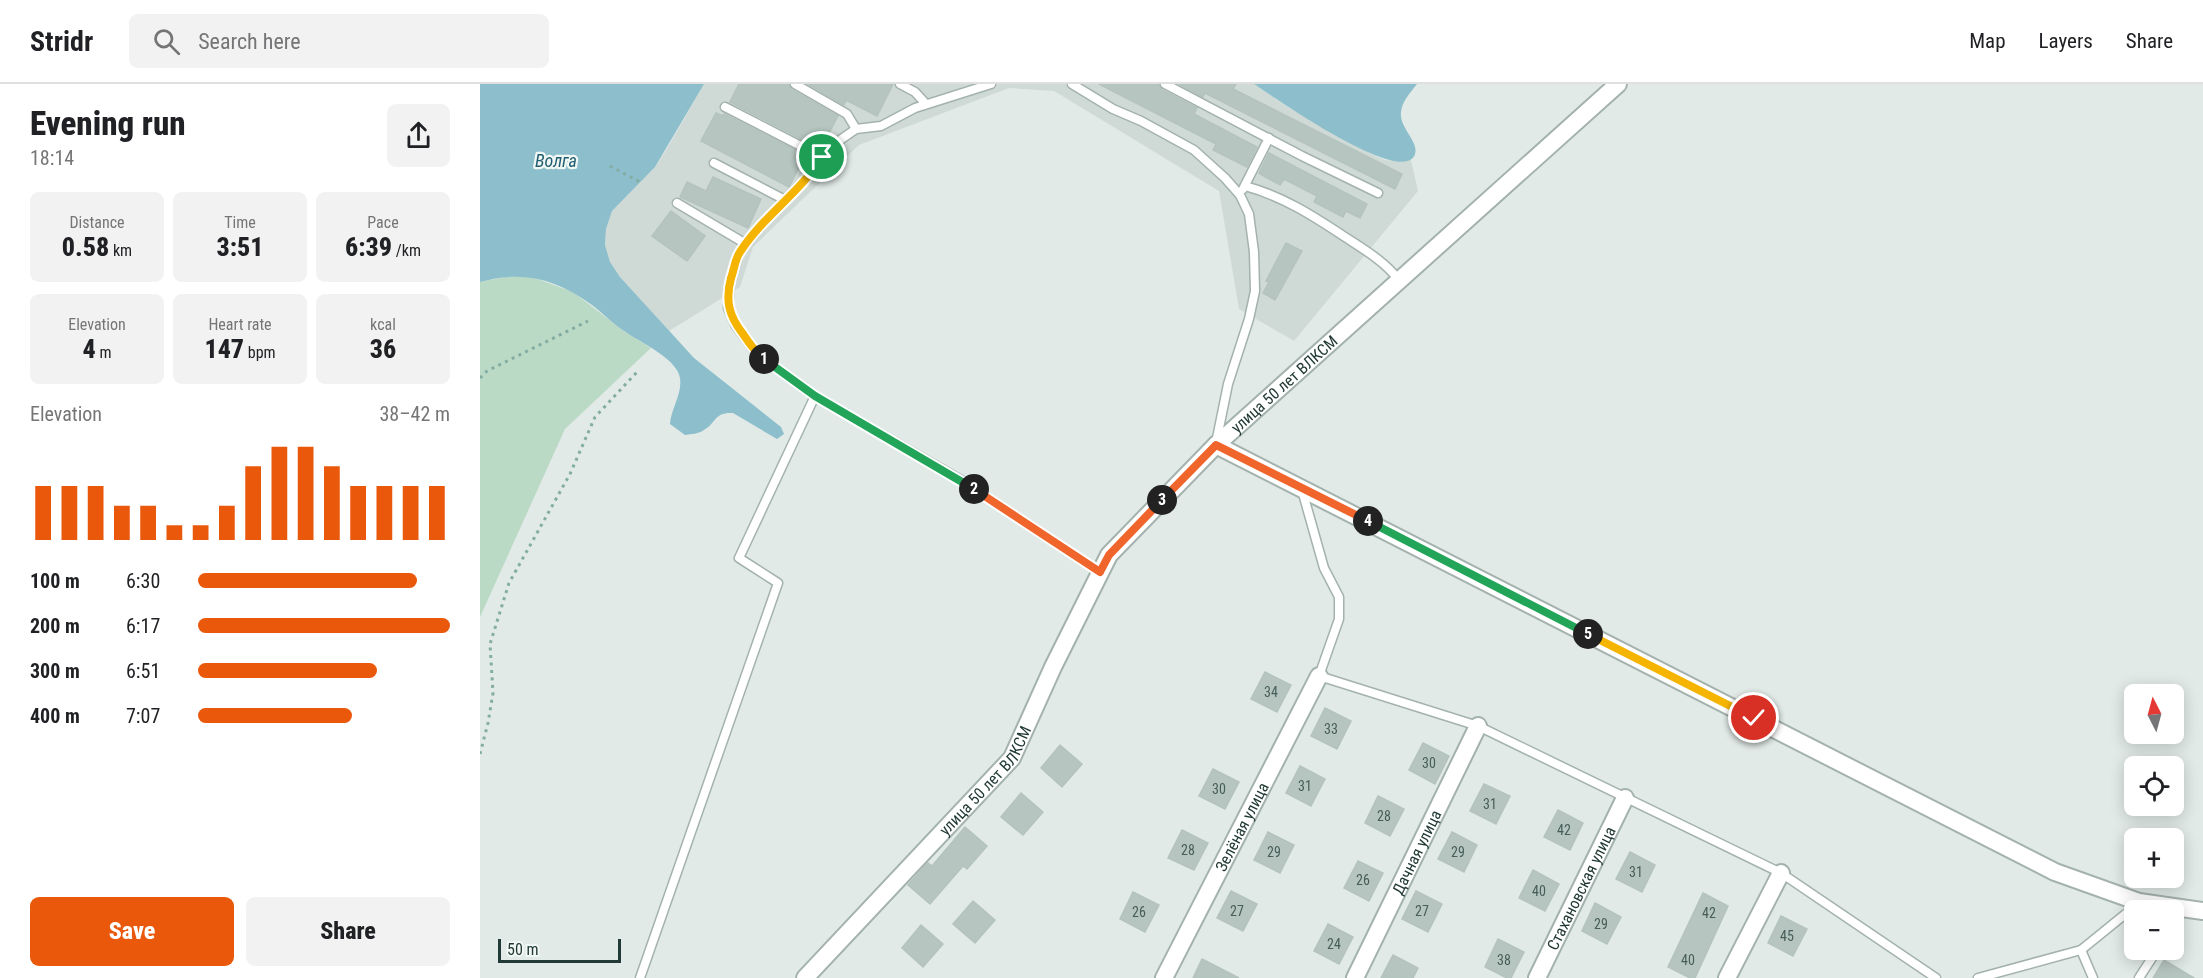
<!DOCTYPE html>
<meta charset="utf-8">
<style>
:root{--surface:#fff;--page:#f2f2f2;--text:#202124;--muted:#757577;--line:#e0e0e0;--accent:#ea580c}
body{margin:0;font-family:"Roboto Condensed",sans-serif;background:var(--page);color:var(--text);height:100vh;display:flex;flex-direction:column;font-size:22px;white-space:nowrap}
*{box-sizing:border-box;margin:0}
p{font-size:20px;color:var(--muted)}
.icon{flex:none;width:33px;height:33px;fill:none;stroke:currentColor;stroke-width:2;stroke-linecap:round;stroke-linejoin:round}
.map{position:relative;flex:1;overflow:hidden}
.panel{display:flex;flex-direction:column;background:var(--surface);width:480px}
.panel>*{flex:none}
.needle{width:39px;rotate:354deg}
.fabs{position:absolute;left:1644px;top:600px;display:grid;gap:12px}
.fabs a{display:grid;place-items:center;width:60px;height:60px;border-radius:9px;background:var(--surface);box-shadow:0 3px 15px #0003;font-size:30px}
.scale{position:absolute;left:18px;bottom:15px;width:123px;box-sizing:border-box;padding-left:6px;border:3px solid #223a35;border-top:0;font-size:16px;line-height:21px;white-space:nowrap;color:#223a35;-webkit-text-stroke:4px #f1f7f4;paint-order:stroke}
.pin{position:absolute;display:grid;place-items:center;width:51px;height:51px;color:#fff;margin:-26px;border:3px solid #fff;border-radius:50%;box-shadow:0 2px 6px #0007}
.km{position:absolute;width:30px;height:30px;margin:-15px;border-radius:50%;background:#222;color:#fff;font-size:16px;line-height:30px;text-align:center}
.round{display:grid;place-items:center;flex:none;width:63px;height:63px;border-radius:9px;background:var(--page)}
.headline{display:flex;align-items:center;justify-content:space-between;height:102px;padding:0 30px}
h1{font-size:33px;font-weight:800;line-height:45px}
.stats{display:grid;grid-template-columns:repeat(3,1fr);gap:9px;height:102px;padding:6px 30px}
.stats div{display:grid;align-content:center;border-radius:9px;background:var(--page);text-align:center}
.stats b{font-size:26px;font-weight:800}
.stats small{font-size:16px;font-weight:400}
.stats p{font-size:16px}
.chart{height:168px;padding:12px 30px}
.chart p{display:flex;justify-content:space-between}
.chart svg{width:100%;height:108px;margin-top:6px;stroke:var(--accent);stroke-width:6}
.action{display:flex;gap:12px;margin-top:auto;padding:12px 30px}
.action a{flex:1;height:69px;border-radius:9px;background:var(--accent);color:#fff;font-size:24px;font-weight:800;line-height:69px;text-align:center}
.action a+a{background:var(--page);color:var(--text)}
ul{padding:0 30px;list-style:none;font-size:20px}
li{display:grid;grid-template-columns:96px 72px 1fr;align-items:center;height:45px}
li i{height:15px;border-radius:8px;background:var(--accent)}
header{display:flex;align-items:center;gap:36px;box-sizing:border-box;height:84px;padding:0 30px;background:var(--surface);border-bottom:2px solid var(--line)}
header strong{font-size:28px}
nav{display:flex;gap:33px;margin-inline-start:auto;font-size:21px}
.search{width:420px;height:54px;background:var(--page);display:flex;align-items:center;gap:15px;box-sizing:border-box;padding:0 21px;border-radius:9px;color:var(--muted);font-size:22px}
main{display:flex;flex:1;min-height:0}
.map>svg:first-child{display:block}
.built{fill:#cfdad6}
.green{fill:#bbdac6}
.water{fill:#8cbecc}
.building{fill:#b6c5c0;stroke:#b4c3be;stroke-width:1.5}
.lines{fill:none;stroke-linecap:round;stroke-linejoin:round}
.service-casing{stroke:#a4b2ae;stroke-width:11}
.minor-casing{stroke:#a4b2ae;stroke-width:20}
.path{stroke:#83aca2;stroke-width:3;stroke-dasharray:3 4.5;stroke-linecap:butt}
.service{stroke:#fff;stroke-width:8}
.minor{stroke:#fff;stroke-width:16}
.split-1-casing{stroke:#fff;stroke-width:12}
.split-2-casing{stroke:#fff;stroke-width:12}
.split-3-casing{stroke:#fff;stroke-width:12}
.split-4-casing{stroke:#fff;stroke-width:12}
.split-5-casing{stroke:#fff;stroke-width:12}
.split-6-casing{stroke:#fff;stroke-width:12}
.split-1{stroke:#f5b400;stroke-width:8}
.split-2{stroke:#22a559;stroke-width:8}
.split-3{stroke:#f0652b;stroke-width:8}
.split-4{stroke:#f0652b;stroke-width:8}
.split-5{stroke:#22a559;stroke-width:8}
.split-6{stroke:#f5b400;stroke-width:8}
.labels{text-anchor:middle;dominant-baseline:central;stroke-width:4.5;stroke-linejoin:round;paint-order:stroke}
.number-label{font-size:14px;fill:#475d58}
.street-label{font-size:16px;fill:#223a35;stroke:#f1f7f4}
.water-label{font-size:18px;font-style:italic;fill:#215e71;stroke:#f1f7f4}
</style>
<header>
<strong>Stridr</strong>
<div class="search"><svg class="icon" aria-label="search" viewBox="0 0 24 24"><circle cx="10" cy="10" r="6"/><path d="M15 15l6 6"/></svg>Search here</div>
<nav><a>Map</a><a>Layers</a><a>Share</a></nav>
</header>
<main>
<section class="panel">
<div class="headline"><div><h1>Evening run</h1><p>18:14</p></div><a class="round"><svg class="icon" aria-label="share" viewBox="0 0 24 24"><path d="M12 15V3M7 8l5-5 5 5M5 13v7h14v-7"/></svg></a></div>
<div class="stats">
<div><p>Distance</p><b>0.58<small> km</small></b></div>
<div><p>Time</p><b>3:51</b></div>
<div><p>Pace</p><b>6:39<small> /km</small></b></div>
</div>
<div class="stats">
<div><p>Elevation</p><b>4<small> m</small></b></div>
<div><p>Heart rate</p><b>147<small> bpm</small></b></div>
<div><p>kcal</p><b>36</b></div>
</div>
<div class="chart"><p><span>Elevation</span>38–42 m</p>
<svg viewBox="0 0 160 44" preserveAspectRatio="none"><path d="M5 44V22M15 44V22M25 44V22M35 44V30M45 44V30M55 44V38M65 44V38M75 44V30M85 44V14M95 44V6M105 44V6M115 44V14M125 44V22M135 44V22M145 44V22M155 44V22"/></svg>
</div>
<ul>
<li><b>100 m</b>6:30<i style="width:87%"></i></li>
<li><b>200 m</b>6:17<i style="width:100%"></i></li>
<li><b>300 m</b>6:51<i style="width:71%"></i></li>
<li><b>400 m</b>7:07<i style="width:61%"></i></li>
</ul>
<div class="action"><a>Save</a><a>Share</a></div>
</section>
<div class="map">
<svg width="1723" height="894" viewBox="0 0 1723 894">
<rect width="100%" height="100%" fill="#e1eae7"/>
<path class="built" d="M224,0h550l32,22 87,49 12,5 20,2 6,-2 7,31 -124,150 -55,-32 -20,-118 -165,-100 -45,-3 -150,57 -106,102 -13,40 -71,44 -49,-54 -10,-15 -5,-17 1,-16 6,-18 43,-44 10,-15z"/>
<path class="green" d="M49,192l44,16 52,40 26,16 -86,81 -85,188v-335l25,-5z"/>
<g class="water">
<path d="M0,0h224l-49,83 -43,44 -6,18 -1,16 5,17 10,15 74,81 87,69 3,7 -7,5 -44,-26c-19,-1 -16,9 -29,17 -5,4 -13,4 -19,5l-15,-11c1,-17 16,-35 8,-52 -8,-16 -36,-29 -51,-39 -13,-8 -23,-19 -35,-28 -36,-26 -69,-35 -112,-23z"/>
<path d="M774,0h163c-6,8 -15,17 -16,28 -2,16 18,29 14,42 -11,35 -144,-59 -161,-70z"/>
</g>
<g class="building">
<path d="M259,0h50l3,6 46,26 -15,28 -9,-5 -3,5 -81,-42z"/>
<path d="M328,0h85l-16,32 -31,-16 -2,5z"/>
<path d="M619,0h60l3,6 35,18 -3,6 63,33 -10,20 -34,-17 3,-6z"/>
<path d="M699,0h57l-3,5 169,85 -7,15 -190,-96 -2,4z"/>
<path d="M236,29l7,3 1,-2 81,41 -16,32 -88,-46z"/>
<path d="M789,69l98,51 -7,14 -14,-7 -3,6 -29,-15 3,-6 -33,-17 -4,6 -20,-11 -1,-1z"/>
<path d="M233,93l48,22 -13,29 -68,-31 7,-15 19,9z"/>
<path d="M191,127l34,25 -18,25 -35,-25z"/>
<path d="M806,159l16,8 -27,49 -12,-7 6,-11 -3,-1z"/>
<path d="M785,588l26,13 -14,27 -26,-13z"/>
<path d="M845,624l26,13 -14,28 -26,-13z"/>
<path d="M943,659l26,13 -14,28 -26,-14z"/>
<path d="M580,661l22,19 -20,23 -21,-19z"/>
<path d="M820,682l25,13 -14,27 -25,-13z"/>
<path d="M733,685l26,13 -14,27 -26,-13z"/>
<path d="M1004,700l26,12 -14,28 -26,-13z"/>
<path d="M541,709l22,19 -20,23 -22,-18z"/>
<path d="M898,712l26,13 -14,27 -25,-13z"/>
<path d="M1078,726l25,13 -13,27 -26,-13z"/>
<path d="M485,743l22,19 -20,23 -4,-3 -33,38 -22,-19 20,-22 4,3z"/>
<path d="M702,746l26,13 -14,27 -26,-12z"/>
<path d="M788,748l26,13 -14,28 -26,-13z"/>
<path d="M972,748l25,13 -13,27 -26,-13z"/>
<path d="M1150,768l25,13 -13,27 -26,-13z"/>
<path d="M878,777l25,12 -14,28 -25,-13z"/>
<path d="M1053,786l26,14 -14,27 -26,-13z"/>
<path d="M751,807l26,13 -14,27 -26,-13z"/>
<path d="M936,807l26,13 -14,28 -26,-13z"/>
<path d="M653,808l26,13 -14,27 -25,-13z"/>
<path d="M1223,809l25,13 -33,72h-5l-22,-11z"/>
<path d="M493,817l22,19 -20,23 -22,-19z"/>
<path d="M1115,819l26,14 -14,27 -25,-13z"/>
<path d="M1301,832l26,13 -14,27 -25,-13z"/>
<path d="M848,840l25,13 -14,27 -25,-13z"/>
<path d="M441,841l22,19 -20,23 -21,-19z"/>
<path d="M1018,855l26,13 -13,26h-4l-22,-11z"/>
<path d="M913,871l25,13 -5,10h-32z"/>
<path d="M722,875l37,19h-46z"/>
<path d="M1684,876l30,18h-41z"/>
</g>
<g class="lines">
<g class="service-casing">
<g id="service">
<path d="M315,0l52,30 9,15"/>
<path d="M420,0l15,8 11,12"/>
<path d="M511,0l-76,24 -34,18 -25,3 -16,11 -18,17 -10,15 -48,50 -25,31 -9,31 -2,24 8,18 21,28 58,42 146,84 139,92"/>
<path d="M592,0l41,25 28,12 53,29 31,28 15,17 9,19 5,38 1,39 -6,28 -21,65 -12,59"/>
<path d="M685,0l137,72 76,37"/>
<path d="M245,23l97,50"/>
<path d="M234,79l71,37"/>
<path d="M765,102c37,10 67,29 100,51 20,13 39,24 54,43"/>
<path d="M763,105l26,-51"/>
<path d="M197,119l69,41"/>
<path d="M822,406l22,78 15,29v22l-20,57 159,50 303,147 155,105"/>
<path d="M1601,866l12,28"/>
<path d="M160,894l138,-395 -39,-25 76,-162"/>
<path d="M1498,894l103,-28 58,-47"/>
<path d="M1659,894l18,-28"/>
</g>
</g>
<g class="minor-casing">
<g id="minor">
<path d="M736,361l839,427 84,30 64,9"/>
<path id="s1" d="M325,894l207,-220 41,-91 56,-112 107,-110 402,-361"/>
<path id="s2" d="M684,894l155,-302"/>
<path id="s3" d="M875,894l123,-252"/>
<path id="s4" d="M1057,894l88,-180"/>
<path d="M1247,894l54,-105"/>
</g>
</g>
<g class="path">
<path d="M130,82l30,16"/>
<path d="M0,294l7,-7 101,-50"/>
<path d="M0,670l8,-31 5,-30 -3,-49 19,-61 61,-109 25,-57 43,-46"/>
</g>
<use href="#service" class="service"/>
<use href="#minor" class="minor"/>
</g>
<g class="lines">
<g class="split-1-casing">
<path id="split-1" d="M284,275c-9,-7 -15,-16 -21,-25 -14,-18 -18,-33 -12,-56 3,-8 4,-19 9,-26 23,-36 60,-59 82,-95"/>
</g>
<g class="split-2-casing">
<path id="split-2" d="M284,275l51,37 159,93"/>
</g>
<g class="split-3-casing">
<path id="split-3" d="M494,405l126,83 9,-17 53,-55"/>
</g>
<g class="split-4-casing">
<path id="split-4" d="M682,416l54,-55 152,76"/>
</g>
<g class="split-5-casing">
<path id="split-5" d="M888,437l220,113"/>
</g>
<g class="split-6-casing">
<path id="split-6" d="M1108,550l166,84"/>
</g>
<use href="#split-1" class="split-1"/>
<use href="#split-2" class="split-2"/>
<use href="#split-3" class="split-3"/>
<use href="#split-4" class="split-4"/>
<use href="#split-5" class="split-5"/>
<use href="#split-6" class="split-6"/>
</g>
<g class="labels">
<g class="number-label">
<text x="791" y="608">34</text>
<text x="851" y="645">33</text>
<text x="949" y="679">30</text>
<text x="825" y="702">31</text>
<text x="739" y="705">30</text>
<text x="1010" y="720">31</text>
<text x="904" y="732">28</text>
<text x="1084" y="746">42</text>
<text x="708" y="766">28</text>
<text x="794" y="768">29</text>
<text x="978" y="768">29</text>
<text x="1156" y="788">31</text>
<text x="883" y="796">26</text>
<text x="1059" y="807">40</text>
<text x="757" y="827">27</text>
<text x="942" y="827">27</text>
<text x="659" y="828">26</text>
<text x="1229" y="829">42</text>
<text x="1121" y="840">29</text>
<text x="1307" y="852">45</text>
<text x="854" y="860">24</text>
<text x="1024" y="876">38</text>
<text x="1208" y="876">40</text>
</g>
<g class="street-label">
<text stroke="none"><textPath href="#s1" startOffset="772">улица 50 лет ВЛКСМ</textPath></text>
<text stroke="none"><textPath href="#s1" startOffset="268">улица 50 лет ВЛКСМ</textPath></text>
<text stroke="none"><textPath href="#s2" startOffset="170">Зелёная улица</textPath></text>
<text stroke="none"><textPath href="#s3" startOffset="140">Дачная улица</textPath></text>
<text stroke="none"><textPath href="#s4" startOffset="100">Стахановская улица</textPath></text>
</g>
<g class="water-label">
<text x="76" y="76">Волга</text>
</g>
</g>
</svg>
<div class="fabs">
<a><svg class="needle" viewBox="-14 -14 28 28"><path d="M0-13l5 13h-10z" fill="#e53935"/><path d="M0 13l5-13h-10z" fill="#757577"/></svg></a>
<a><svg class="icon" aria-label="locate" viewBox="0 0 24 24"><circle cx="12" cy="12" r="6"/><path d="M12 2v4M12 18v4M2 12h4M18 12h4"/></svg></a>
<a>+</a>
<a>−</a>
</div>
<div class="scale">50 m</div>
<div class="pin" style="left:342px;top:73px;background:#1e9e55"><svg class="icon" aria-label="arrive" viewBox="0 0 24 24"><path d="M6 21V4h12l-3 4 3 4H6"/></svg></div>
<div class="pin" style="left:1274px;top:634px;background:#d93025"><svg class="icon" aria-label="check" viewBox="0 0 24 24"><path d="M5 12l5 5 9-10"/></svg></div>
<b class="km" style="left:284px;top:275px">1</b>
<b class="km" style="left:494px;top:405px">2</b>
<b class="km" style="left:682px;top:416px">3</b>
<b class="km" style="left:888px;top:437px">4</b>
<b class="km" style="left:1108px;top:550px">5</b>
</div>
</main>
